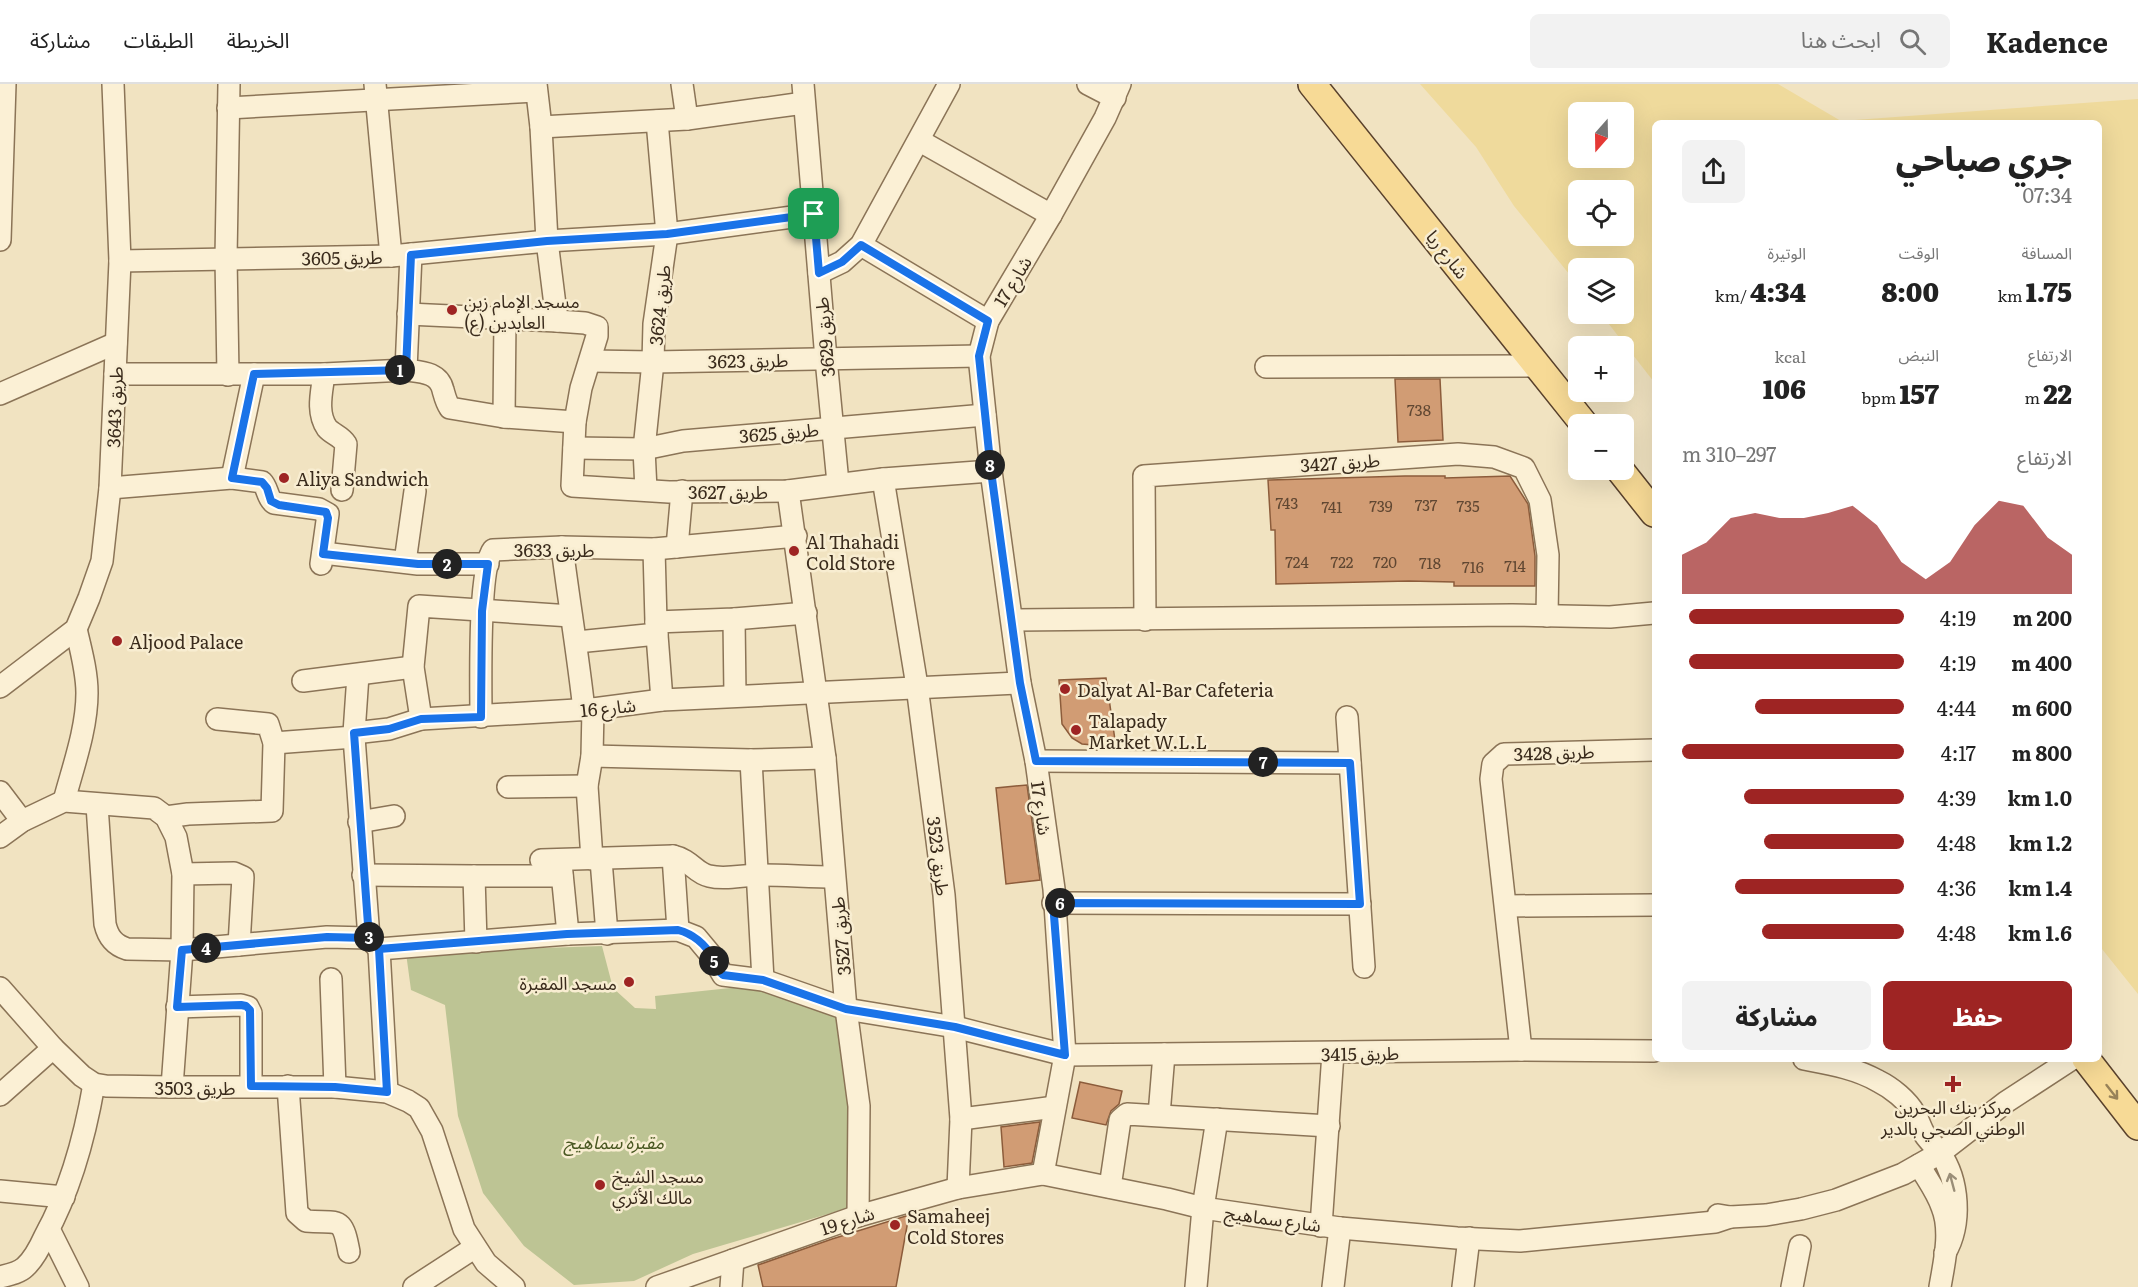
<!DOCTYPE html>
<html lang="ar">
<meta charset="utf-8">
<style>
:root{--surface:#fff;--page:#f2f2f2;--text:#222;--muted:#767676;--line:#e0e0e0;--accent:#9e2423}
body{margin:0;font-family:Literata,"Noto Sans Arabic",serif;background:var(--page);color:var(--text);direction:rtl;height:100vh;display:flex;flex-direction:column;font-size:22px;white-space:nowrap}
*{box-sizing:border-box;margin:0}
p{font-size:20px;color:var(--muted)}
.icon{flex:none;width:33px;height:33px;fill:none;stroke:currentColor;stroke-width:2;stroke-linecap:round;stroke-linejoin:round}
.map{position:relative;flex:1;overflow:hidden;direction:ltr}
.panel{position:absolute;left:1652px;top:36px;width:450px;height:942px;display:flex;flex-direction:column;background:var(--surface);border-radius:9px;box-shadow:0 6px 24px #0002;direction:rtl}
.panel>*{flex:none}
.needle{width:39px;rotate:200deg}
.fabs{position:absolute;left:1568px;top:18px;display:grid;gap:12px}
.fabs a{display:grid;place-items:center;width:66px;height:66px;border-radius:9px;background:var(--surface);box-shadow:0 6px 24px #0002;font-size:30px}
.pin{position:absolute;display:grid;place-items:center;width:51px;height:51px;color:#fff;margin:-26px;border-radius:12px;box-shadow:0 3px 9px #0006}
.km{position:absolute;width:30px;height:30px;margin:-15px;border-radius:50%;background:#222;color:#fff;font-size:16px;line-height:30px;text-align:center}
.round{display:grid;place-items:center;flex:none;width:63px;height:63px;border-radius:9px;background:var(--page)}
.overview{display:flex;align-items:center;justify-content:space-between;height:102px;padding:0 30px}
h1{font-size:33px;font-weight:800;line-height:45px}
.metrics{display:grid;grid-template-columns:repeat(3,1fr);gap:9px;height:102px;padding:6px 30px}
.metrics div{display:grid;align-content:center}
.metrics b{font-size:26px;font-weight:800}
.metrics small{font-size:16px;font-weight:400}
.metrics p{font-size:16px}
.chart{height:168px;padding:12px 30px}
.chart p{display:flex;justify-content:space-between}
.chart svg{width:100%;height:108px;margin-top:6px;fill:var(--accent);opacity:.7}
.action{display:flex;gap:12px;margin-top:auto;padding:12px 30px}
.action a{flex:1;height:69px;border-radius:9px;background:var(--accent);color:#fff;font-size:24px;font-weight:800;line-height:69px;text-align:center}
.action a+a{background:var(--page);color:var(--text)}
ul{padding:0 30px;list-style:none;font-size:20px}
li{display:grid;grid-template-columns:96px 72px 1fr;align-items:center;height:45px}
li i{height:15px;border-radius:8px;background:var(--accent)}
header{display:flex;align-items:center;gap:36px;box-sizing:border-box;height:84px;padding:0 30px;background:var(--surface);border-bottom:2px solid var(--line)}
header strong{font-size:28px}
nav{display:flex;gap:33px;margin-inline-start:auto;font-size:21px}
.search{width:420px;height:54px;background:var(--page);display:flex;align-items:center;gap:15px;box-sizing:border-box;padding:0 21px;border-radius:9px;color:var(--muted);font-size:22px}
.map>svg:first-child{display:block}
.sand{fill:#efda9c;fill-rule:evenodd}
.cemetery{fill:#bdc494}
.building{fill:#d19c74;stroke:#8c5c3b;stroke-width:1.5}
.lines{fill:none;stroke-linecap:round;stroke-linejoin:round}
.minor-casing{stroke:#8b7457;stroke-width:24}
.major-casing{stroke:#59412c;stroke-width:30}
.minor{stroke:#fbf0d5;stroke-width:21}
.major{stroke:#f7da96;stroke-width:27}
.oneway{stroke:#988259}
.oneway2{stroke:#9a8e78}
.route-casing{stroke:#fff;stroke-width:12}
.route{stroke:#1a73e8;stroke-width:8}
.poi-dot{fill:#9e2423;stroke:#f8edd1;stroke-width:2}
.labels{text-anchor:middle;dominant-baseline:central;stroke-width:5;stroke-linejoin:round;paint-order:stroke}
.number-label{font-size:15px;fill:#604732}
.street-label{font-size:18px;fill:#3a2b1c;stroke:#f8edd1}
.poi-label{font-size:18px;fill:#3a2b1c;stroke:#f8edd1;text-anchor:start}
.park-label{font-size:18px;font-style:italic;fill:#4a5822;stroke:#f8edd1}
</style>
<header>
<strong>Kadence</strong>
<div class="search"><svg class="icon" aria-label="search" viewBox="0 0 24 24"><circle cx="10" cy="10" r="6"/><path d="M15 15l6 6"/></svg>ابحث هنا</div>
<nav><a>الخريطة</a><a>الطبقات</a><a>مشاركة</a></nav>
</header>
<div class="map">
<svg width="2138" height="1203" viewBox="0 0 2138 1203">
<rect width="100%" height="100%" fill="#f1e3c1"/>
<path class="sand" d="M1420,0h358l63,37 297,-22v895l-40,-50v-821h-444v259l-53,-68h22v-46h-45v17l-64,-79 -38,-59zM1578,28h45v46h-45zM1578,106h45v46h-45z"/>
<path class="cemetery" d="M602,862l11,42 22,20 21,1 -1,-13 94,-10 84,13 16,68 6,139 -162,48 -59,27 -60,4 -50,-39 -41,-53 -25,-77 -13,-111 -34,-15 -5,-37z"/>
<g class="building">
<path d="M1395,295h45l3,61 -45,2z"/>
<path d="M1405,392h40v2l65,-2 18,28 7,52v30h-81v-4l-45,-1 -133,3 -1,-54h-4l-3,-50z"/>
<path d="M1106,594l10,69 -34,-3 -10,-6 -10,-14 -3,-44z"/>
<path d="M1027,701l13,95 -34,4 -10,-96z"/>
<path d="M1080,998l42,9 -3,13 -8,7 -5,14 -34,-7z"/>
<path d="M1040,1038l-8,41 -28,4 -3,-40z"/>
<path d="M909,1131l-13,72h-133l-5,-22 74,-26z"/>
</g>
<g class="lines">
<g class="minor-casing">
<g id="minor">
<path d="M375,0l16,172"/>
<path d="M536,0l5,43 6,114 10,80"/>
<path d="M682,0l5,35"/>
<path d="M803,0l23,275 12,124"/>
<path d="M1088,0l27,14"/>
<path d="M228,24l308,-17"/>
<path d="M541,43l146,-8 117,-16"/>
<path d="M920,57l131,74"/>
<path d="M0,156l5,-156"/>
<path d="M861,161l127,76"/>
<path d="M411,170l-5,116c15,2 33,2 37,20 2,7 3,12 7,18l54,9 71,5"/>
<path d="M120,177l271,-5 156,-15 120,-7 147,-20"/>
<path d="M819,189l23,-11 19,-17 88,-161"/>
<path d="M408,230l149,7 28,2 12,4v9l-16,52 -6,34 -3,64 97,6 119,-1 95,-12 108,-8"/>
<path d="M590,277l63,1 326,-6"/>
<path d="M1266,283l271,-1"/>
<path d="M115,290h209l82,-4"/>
<path d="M324,290c-2,17 -8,38 3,54 5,6 14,8 19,16l-4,46"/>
<path d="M228,291l-2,-117 3,-174"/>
<path d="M0,310l116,-51"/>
<path d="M504,333l1,-99"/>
<path d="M574,364l70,1 39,-8 302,-26"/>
<path d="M232,394l22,-104"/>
<path d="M883,395l34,207 27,209 17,224 -3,69"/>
<path d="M110,404l122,-10 30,4c6,6 5,16 12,21l45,6 9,5 -7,50"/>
<path d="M646,406l-2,-41 9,-87 1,-38 13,-90 -10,-113"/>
<path d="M788,407l37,267 21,251 13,97 -1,110"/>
<path d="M562,463c7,55 16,108 22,163"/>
<path d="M677,463l5,-56"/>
<path d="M654,465l2,73 6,78"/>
<path d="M323,469l95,11h70"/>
<path d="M405,478l10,-71"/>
<path d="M734,535l1,76"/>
<path d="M1012,536l500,-5 98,2 44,-4"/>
<path d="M1145,536l-1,-144 314,-22 36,3 30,11 16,32 8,55 -1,61"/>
<path d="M656,538l78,-3 72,-6"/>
<path d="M577,558l80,-8"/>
<path d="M303,597l110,-14"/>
<path d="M0,603l76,-58 13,-31 13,-37 8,-73 10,-227 -7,-177"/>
<path d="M481,633c0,-30 -3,-149 12,-167l69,-3 92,2 142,-13"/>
<path d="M1347,633l17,250"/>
<path d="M421,635l-8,-52 6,-61 152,10"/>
<path d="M354,649l4,-58"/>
<path d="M354,653l15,201"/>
<path d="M274,659l80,-6v-4l35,-4 32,-10 172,-10 69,-9 358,-17"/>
<path d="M592,672l159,4 74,-2"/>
<path d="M751,676l12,220"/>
<path d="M1036,677l314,2"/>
<path d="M508,703l79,-1"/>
<path d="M0,708l22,29"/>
<path d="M64,717c9,-34 23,-72 23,-108 0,-21 -6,-43 -11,-64"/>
<path d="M97,721l8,119c3,13 9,21 22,25l55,1 145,-13 42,1 10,11"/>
<path d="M166,733l22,-3 84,-3 2,-68 -6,-19 -51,-5"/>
<path d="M359,738l35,-6"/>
<path d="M0,753l22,-16 42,-20 90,7 12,9 10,20 7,37 -1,76 -10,137"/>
<path d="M673,772l5,74"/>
<path d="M592,775l-5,-73 5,-30 1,-47"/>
<path d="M541,776l132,-4c18,4 22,17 36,20 16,4 34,-1 51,-1 25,0 50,2 74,2"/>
<path d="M601,776l6,74"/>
<path d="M561,779l7,71"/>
<path d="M183,790l51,-1 9,4 -4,68"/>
<path d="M363,791l111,1"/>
<path d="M1053,819l307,1"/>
<path d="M1506,822l148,-1"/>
<path d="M476,858l-2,-66h88"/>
<path d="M379,865l189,-15 110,-4 18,7 15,18 12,20 40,5 83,29 109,18 110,28 456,-5 133,1"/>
<path d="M379,865l8,143"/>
<path d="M331,895l4,108"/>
<path d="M0,904l53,60 29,28 12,8 12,2 66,1h163l52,5 21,9 11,7 13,23 32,98 22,34 28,24"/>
<path d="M177,923l64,-2 7,2 3,6v73"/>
<path d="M1521,966l-30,-271 2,-15 11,-10 150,-4"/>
<path d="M1804,975c26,5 51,9 74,22 14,7 29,19 37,33 4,7 6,15 10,21 4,6 10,11 15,18 19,27 22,71 5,100"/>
<path d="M288,1002l9,127 9,8c33,3 36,-7 43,31"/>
<path d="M0,1011l53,-47"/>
<path d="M1159,1031l5,-61"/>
<path d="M961,1035l94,-12"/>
<path d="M1919,1081c8,14 18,27 23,42 10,24 2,56 -2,80"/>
<path d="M1043,1090l22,-119 -11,-166 -18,-128 -16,-78 -29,-212 -12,-115 9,-35 63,-106 54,-97 15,-34"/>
<path d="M1110,1103l10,-67 7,-6 202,12"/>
<path d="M0,1107l64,6"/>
<path d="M1718,1131l12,2 36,-2 35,-6 35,-9 67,-26 37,-21 66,-51 66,-43"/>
<path d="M1321,1142l12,-173"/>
<path d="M49,1145l29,58"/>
<path d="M0,1193c8,-2 19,-4 25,-10 9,-8 15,-20 20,-31 26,-47 40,-100 49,-152"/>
<path d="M414,1203l60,-39"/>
<path d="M657,1203l201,-71 100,-28 85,-14 124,25 36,9 137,20 117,10 63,3 195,-19 15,-5"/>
<path d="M731,1203l2,-27"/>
<path d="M1196,1203l7,-79 14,-89"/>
<path d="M1333,1203l7,-59"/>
<path d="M1463,1203l6,-49"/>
<path d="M1792,1203l8,-41"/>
</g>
</g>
<g class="major-casing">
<g id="major">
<path d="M1312,0l272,340"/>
<path d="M1620,386l34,43"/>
<path d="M2086,975l52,67"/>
</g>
</g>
<use href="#minor" class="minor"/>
<use href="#major" class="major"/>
</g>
<defs><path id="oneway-shaft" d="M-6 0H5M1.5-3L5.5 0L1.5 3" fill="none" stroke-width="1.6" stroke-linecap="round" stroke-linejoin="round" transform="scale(1.5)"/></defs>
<use class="oneway" href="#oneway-shaft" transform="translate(2112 1008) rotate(52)"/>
<use class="oneway2" href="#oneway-shaft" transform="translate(1952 1098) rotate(-105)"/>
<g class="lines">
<g class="route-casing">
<path id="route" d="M814,130l-147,20 -120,7 -136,14 -5,115 -152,4 -22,104 30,4 5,6 4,13 8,4 47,7 2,6 -5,36 95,10h70l-6,47 -1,106 -60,2 -32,10 -35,4 15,205 10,11 8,143 -52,-5 -84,-1 -1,-76 -4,-4 -5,-1 -64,2 5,-57 145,-13 42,1 10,11 188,-15 111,-4c15,4 27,14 35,28 3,6 5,13 10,17l40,5 83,29 109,18 110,28 -12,-152 307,1 -10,-141 -314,-2 -16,-78 -29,-212 -12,-115 9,-35 -127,-76 -19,17 -23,11 -5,-59"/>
</g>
<use href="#route" class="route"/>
</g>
<g class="poi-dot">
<circle cx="452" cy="226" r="6"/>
<circle cx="284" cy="394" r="6"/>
<circle cx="794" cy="467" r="6"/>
<circle cx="117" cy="557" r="6"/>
<circle cx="1065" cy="605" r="6"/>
<circle cx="1076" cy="646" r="6"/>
<circle cx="629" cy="898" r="6"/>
<path d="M1950 991h6v6h6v6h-6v6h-6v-6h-6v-6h6z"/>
<circle cx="600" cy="1101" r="6"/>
<circle cx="895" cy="1141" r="6"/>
</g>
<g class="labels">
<g class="number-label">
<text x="1419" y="325">738</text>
<text x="1287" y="418">743</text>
<text x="1426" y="420">737</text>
<text x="1381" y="421">739</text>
<text x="1468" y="421">735</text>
<text x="1332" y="422">741</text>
<text x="1297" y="477">724</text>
<text x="1342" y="477">722</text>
<text x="1385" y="477">720</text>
<text x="1430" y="478">718</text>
<text x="1515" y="481">714</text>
<text x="1473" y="482">716</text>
</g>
<g class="street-label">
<text transform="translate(1448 170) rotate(52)">شارع ريا</text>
<text transform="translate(342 173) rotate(-1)">طريق 3605</text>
<text transform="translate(1012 197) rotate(-59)">شارع 17</text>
<text transform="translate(659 221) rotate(-84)">طريق 3624</text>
<text transform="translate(824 253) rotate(-95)">طريق 3629</text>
<text transform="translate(748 276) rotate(-1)">طريق 3623</text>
<text transform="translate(114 323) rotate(-88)">طريق 3643</text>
<text transform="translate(779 348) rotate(-5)">طريق 3625</text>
<text transform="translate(1340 378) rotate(-4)">طريق 3427</text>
<text x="728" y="407">طريق 3627</text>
<text x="554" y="465">طريق 3633</text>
<text transform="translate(608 623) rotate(-6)">شارع 16</text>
<text transform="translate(1554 668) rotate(-2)">طريق 3428</text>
<text transform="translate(1042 724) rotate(82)">شارع 17</text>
<text transform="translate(939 772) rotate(83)">طريق 3523</text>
<text transform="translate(840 852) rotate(-95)">طريق 3527</text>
<text transform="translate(1360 969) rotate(-1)">طريق 3415</text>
<text x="195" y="1003">طريق 3503</text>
<text transform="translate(1273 1134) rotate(8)">شارع سماهيج</text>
<text transform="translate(847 1136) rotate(-18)">شارع 19</text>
</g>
<g class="poi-label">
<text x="464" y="216">مسجد الإمام زين<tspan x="464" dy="21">العابدين (ع)</tspan></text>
<text x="296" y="394">Aliya Sandwich</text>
<text x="806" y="457">Al Thahadi<tspan x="806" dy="21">Cold Store</tspan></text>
<text x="129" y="557">Aljood Palace</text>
<text x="1077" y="605">Dalyat Al-Bar Cafeteria</text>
<text x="1088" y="636">Talapady<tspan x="1088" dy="21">Market W.L.L</tspan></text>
<text x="617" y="898" text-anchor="end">مسجد المقبرة</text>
<text x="1953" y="1022" text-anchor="middle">مركز بنك البحرين<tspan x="1953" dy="21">الوطني الصحي بالدير</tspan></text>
<text x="612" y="1091">مسجد الشيخ<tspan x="612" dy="21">مالك الأثري</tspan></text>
<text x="907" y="1131">Samaheej<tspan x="907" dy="21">Cold Stores</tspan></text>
</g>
<g class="park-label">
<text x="614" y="1057">مقبرة سماهيج</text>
</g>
</g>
</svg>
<div class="fabs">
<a><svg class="needle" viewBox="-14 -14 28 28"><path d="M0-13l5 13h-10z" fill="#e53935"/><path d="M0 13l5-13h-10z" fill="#767676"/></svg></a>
<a><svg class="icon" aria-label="locate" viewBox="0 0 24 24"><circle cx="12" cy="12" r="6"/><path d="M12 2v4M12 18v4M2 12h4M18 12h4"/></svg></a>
<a><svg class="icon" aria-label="layers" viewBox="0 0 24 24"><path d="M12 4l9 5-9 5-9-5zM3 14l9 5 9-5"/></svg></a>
<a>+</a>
<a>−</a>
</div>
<div class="pin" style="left:814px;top:130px;background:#1e9e55"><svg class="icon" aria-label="arrive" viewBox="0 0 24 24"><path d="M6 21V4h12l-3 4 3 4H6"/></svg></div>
<b class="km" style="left:400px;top:286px">1</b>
<b class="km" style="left:447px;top:480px">2</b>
<b class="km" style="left:369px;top:853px">3</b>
<b class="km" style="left:206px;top:864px">4</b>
<b class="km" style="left:714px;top:877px">5</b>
<b class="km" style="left:1060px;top:819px">6</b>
<b class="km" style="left:1263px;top:678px">7</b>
<b class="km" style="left:990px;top:381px">8</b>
<section class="panel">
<div class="overview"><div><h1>جري صباحي</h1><p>07:34</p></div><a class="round"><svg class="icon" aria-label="share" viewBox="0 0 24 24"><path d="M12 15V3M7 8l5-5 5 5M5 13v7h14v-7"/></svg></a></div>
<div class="metrics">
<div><p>المسافة</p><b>1.75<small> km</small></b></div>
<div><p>الوقت</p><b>8:00</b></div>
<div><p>الوتيرة</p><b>4:34<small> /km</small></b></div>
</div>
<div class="metrics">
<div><p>الارتفاع</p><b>22<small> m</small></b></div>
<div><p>النبض</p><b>157<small> bpm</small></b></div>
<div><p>kcal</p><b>106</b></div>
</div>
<div class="chart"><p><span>الارتفاع</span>297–310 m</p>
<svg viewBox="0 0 160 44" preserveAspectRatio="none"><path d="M0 44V28L10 23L20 13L30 11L40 13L50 13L60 11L70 8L80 16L90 31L100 38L110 31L120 16L130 6L140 8L150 21L160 28V44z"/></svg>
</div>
<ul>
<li><b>200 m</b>4:19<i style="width:97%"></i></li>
<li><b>400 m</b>4:19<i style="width:97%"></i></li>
<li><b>600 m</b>4:44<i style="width:67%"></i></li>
<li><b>800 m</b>4:17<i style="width:100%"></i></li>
<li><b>1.0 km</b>4:39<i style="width:72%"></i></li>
<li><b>1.2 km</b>4:48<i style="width:63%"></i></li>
<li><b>1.4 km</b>4:36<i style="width:76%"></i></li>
<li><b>1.6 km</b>4:48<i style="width:64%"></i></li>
</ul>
<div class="action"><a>حفظ</a><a>مشاركة</a></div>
</section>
</div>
